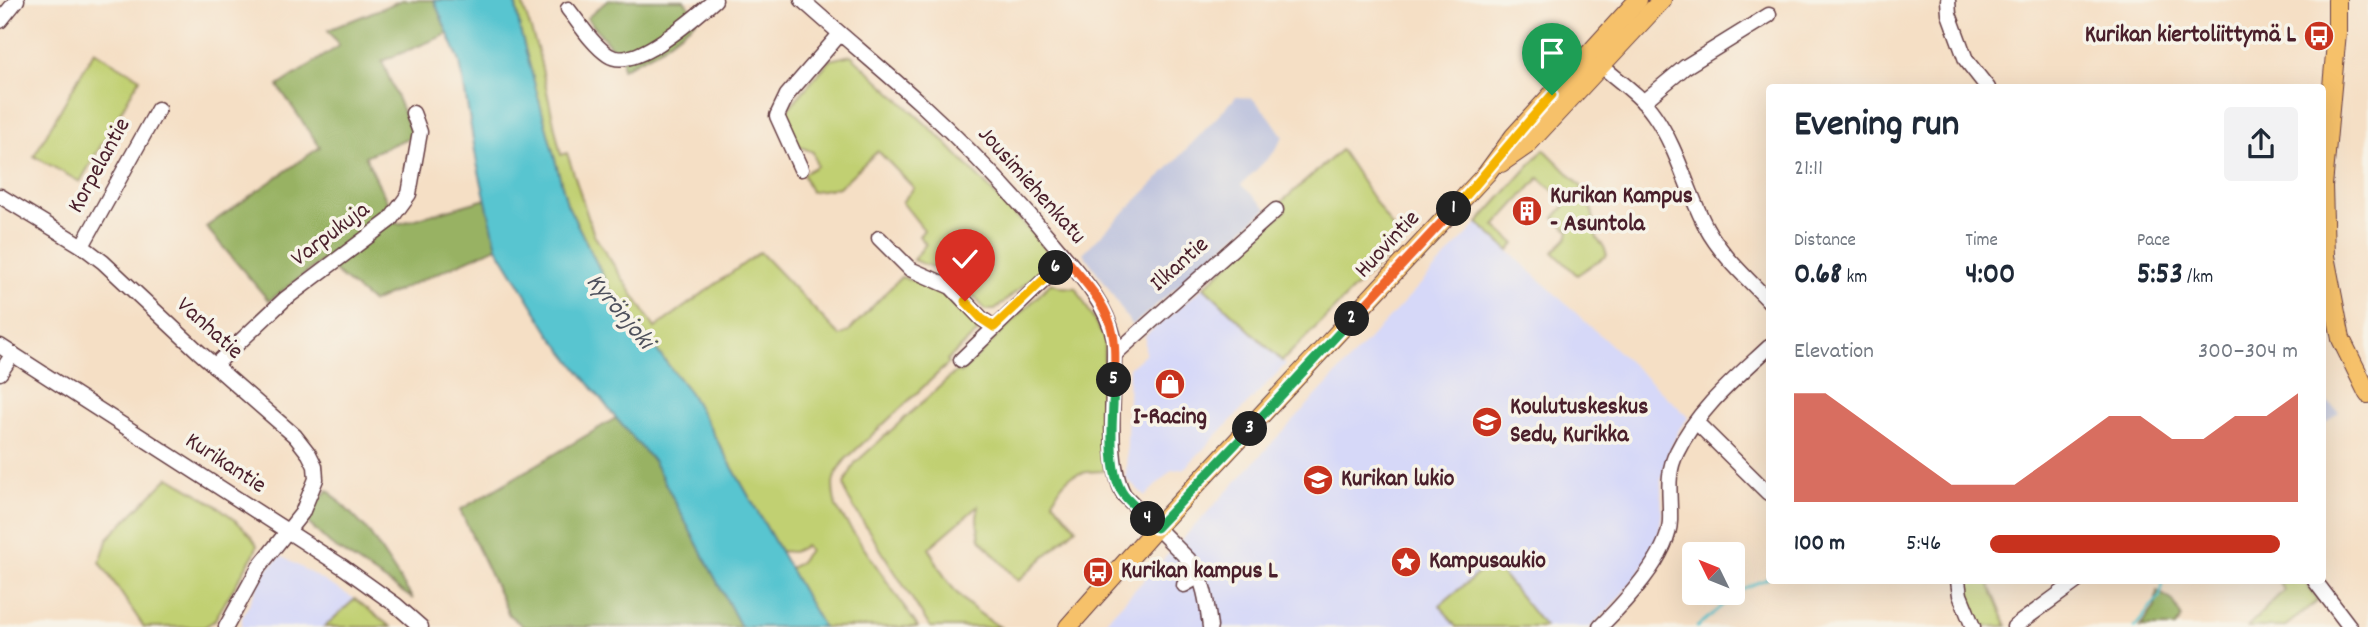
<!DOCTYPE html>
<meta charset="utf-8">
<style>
:root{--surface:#fff;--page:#f2f2f3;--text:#1f2937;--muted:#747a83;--accent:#c8321e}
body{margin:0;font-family:Dekko,sans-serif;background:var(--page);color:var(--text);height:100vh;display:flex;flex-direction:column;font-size:26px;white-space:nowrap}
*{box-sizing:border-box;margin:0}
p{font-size:23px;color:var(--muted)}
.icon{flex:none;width:38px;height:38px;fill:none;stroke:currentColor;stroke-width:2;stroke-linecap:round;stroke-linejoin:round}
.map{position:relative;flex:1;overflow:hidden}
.panel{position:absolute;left:1766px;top:84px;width:560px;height:500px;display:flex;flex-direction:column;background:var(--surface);border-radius:7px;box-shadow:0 7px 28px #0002}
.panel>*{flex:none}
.needle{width:46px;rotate:313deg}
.controls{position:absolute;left:1682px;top:542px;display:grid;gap:14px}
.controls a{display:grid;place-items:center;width:63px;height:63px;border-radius:7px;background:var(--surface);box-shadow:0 7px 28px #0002;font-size:35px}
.pin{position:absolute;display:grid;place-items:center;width:60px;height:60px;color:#fff;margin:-72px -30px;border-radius:50% 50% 50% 0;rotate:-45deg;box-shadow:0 0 7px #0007}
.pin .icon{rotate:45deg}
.km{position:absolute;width:35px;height:35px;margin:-18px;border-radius:50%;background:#222;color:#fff;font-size:19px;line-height:35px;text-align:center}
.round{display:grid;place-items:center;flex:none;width:74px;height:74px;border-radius:7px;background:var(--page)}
.headline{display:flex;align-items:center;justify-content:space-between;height:119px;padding:0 28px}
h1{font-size:38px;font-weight:700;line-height:52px}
.metrics{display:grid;grid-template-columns:repeat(3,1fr);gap:10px;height:119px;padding:7px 28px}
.metrics div{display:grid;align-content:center}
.metrics b{font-size:30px;font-weight:700}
.metrics small{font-size:19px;font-weight:400}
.metrics p{font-size:19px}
.chart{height:196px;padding:14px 28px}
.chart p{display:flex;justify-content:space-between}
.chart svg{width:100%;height:126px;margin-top:7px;fill:var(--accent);opacity:.7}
ul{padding:0 28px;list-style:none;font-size:23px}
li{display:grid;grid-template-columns:112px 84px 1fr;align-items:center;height:52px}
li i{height:18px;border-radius:9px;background:var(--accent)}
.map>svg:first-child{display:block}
.built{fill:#d6d8f8}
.industrial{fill:#bec3dd}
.green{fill:#c1d072;stroke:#86784e;stroke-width:2}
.forest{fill:#98b264;stroke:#716848;stroke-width:2}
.water{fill:#58c5d0;stroke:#51727e;stroke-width:2}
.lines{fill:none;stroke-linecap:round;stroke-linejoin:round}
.stream{stroke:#58c5d0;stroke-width:2.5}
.minor-casing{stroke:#643c42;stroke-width:17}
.major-casing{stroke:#643c42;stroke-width:20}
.minor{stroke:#fff;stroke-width:14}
.major{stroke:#f6c16b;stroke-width:18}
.split-1-casing{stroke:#fff;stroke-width:14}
.split-2-casing{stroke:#fff;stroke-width:14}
.split-3-casing{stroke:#fff;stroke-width:14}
.split-4-casing{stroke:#fff;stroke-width:14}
.split-5-casing{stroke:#fff;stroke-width:14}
.split-6-casing{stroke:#fff;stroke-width:14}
.split-7-casing{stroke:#fff;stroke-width:14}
.split-1{stroke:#f5b400;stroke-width:9}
.split-2{stroke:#f0652b;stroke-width:9}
.split-3{stroke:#22a559;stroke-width:9}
.split-4{stroke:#22a559;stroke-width:9}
.split-5{stroke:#22a559;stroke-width:9}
.split-6{stroke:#f0652b;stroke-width:9}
.split-7{stroke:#f5b400;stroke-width:9}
.labels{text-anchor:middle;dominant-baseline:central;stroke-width:7;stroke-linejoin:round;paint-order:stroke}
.poi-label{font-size:24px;font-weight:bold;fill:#4a1f2b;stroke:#f7f3e8;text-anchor:start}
.street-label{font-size:24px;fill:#4a1f2b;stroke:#f7f3e8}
.water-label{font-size:26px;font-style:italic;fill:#4e515d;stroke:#f7f3e8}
</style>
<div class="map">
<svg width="2368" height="627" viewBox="0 0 2368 627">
<rect width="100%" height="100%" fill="#f7f3e8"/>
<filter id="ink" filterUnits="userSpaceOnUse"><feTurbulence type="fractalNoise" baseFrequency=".0143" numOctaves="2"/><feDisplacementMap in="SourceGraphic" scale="14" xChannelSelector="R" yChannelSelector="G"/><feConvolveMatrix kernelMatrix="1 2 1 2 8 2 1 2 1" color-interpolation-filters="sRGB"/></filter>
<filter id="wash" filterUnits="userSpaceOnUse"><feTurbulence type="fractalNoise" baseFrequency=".00686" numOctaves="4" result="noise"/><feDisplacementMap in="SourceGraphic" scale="28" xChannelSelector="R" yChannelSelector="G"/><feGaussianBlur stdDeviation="1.57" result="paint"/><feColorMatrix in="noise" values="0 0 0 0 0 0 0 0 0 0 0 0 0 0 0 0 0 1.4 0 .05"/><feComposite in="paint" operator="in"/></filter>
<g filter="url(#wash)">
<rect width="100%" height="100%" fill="#f5dfc5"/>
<g class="built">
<path d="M1478,223l211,194 -9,11 -12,25 -7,27 1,33 -4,28 -21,35 -29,34 -18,17h-490z"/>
<path d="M1204,287l82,77 -102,105 -12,1 -27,26 -19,-18 3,-110 16,-14v-18z"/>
<path d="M281,556l74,43 -31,28h-82v-9l24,-48z"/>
</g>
<g class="industrial">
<path d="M1236,97l16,1 17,18 14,20 -8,15 -34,34 26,23 -135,118 -25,-40 -24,-33 77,-76z"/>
<path d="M2322,397l17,15 -17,13z"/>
</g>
<g class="green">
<path d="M515,0h6l17,51 23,104 6,-2 27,82 61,93 105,-76 80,84 9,-5 52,-54 27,8 22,13 27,26 1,8 -31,28 2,3 -103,96c-15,18 -15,25 -10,48l82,120h-95l-34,-59 9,-4 11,-14 -4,-4 -12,6 -13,-1 -90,-158 -80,-103 -43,-86 -47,-174z"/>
<path d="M94,51l46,27 -60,104 -46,-26z"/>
<path d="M851,55l91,84 107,112v12l-54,47h-10c-26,-34 -33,-36 -72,-50l13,-16 -7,-8 5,-6 -22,-28 12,-14 -36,-37 -39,36 -28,5 -8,-18 14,-8 -4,-14 -15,-6 -13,-24 2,-12 43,-50z"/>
<path d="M1544,149l37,37 11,24 5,29 7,8 3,8 -30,20 -24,-23 14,-14 2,-7 -15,-13 13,-15 -28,-25 -44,48 20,18 -6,7 -31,-28z"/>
<path d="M1341,150l57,86v9l-116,116 -78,-74 81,-76 -6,-7z"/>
<path d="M1051,283l10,4 15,1 28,50v133c-28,1 -39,2 -51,30l23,27 -58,53 -38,-42 -3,-19 1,-14 -49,42c18,38 34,57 71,79h-70l-72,-113 -11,-18 -3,-12 11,-21 103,-93 3,3z"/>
<path d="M169,477c29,17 70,38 88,68l-2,7 -41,69 -10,6h-60l-44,-65 8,-24z"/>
<path d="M1492,562l53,65h-89l-16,-22z"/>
<path d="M1965,581h23l19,45 -28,1z"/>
<path d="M2278,581h26l14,20 -34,26h-37l37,-37z"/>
<path d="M355,599l36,28h-67z"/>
</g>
<g class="forest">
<path d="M402,0h32l14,34 -66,27 31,75 -48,20 33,68 88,-25 11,48 -125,55 -50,-41 -53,40 -63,-74 114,-80 -42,-61 61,-40 -11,-16z"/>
<path d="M608,0h76l8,10 4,11 -39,30 -35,18v-17l-10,-4 -25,-30z"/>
<path d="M616,418l38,44 87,165h-217l-15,-12 -49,-105z"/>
<path d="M328,490l40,41 45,68 -83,-55 -22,-21 7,-20z"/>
<path d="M2157,591l16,10 9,17 -7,9h-35l15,-20z"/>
</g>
<path class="water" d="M434,0h81l5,30 47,174 43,86 80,103 133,234h-82l-87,-165 -38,-44 -66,-84 -53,-87 -20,-84 -17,-101z"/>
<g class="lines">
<g class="stream">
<path d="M1697,627l45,-38 25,-10 2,-4"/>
<path d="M2135,627l25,-31 2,-15"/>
</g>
</g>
</g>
<g filter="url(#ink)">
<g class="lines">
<g class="minor-casing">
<g id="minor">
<path d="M802,0c39,35 78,67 117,102 48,44 94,92 136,143 23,28 50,56 59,93 2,43 -10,121 10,157l68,68c13,20 15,41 18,64"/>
<path d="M1948,0l1,14 17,46 22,28"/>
<path d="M568,9c12,15 24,35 40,46 26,18 87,-38 107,-55"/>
<path d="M0,21l17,-21"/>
<path d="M1595,60c19,18 44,33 59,55 24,34 33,76 52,112 15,28 41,51 63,74"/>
<path d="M1643,102l42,-35 84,-52"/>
<path d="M801,169l-24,-53 10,-21 53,-61"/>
<path d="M0,196l82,50 21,16 96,90 96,84 14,18 6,12 1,13 -14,34 -43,54 -33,60"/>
<path d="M879,238l31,31 41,18 31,32 12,8"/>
<path d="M82,246l76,-137"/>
<path d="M0,346l343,221 53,38 25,22"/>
<path d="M1115,354l161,-144"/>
<path d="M961,360l105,-101"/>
<path d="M214,366l71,-67 105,-79 19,-26 11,-62 -7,-19"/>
<path d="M0,373l13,-19"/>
<path d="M1696,422l72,71"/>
<path d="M1958,581l2,14 13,32"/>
<path d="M2315,581l35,46"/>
<path d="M1184,585l16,-9"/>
<path d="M1600,627c24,-24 69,-71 70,-106 1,-25 -5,-46 7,-69 20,-42 59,-74 92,-105"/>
<path d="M2014,627l63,-46"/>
</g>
</g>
<g class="major-casing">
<g id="major">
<path d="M2337,0v32l-14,154 2,70 16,83 27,55"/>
<path d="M1501,163l26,-18 135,-145"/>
<path d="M1068,627l88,-99 331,-355 27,-37 124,-136"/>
</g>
</g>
<use href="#minor" class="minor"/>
<use href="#major" class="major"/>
</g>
</g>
<g class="lines" filter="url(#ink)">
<g class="split-1-casing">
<path id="split-1" d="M1454,209c34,-37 64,-77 98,-114"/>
</g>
<g class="split-2-casing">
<path id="split-2" d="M1352,319l102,-110"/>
</g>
<g class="split-3-casing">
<path id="split-3" d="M1250,429l102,-110"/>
</g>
<g class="split-4-casing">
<path id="split-4" d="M1148,519l8,9 94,-99"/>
</g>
<g class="split-5-casing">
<path id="split-5" d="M1114,380c0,31 -9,90 10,115 7,9 16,15 24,24"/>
</g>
<g class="split-6-casing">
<path id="split-6" d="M1056,268l10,-9c19,23 42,46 47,76 3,15 2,31 1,45"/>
</g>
<g class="split-7-casing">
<path id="split-7" d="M965,301l17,18 12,8 62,-59"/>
</g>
<use href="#split-1" class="split-1"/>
<use href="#split-2" class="split-2"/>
<use href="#split-3" class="split-3"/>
<use href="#split-4" class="split-4"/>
<use href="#split-5" class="split-5"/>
<use href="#split-6" class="split-6"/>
<use href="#split-7" class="split-7"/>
</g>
<defs>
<g id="bus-disc" transform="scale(1.575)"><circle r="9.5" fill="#c8321e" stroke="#f7f3e8"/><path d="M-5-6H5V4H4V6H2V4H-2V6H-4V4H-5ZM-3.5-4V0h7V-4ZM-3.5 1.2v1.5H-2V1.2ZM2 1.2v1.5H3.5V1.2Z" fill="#fff"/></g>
<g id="building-disc" transform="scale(1.575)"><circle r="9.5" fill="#c8321e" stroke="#f7f3e8"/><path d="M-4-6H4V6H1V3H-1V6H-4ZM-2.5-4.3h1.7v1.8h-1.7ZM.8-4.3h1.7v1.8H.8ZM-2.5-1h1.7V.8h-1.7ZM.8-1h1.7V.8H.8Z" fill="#fff"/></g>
<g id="shop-disc" transform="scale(1.575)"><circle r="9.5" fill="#c8321e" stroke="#f7f3e8"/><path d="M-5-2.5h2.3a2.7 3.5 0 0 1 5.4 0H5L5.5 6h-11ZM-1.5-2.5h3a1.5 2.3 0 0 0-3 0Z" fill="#fff"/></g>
<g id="school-disc" transform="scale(1.575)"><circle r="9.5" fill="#c8321e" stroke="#f7f3e8"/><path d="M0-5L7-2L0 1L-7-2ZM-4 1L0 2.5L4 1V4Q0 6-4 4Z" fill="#fff"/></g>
<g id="sight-disc" transform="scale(1.575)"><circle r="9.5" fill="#c8321e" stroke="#f7f3e8"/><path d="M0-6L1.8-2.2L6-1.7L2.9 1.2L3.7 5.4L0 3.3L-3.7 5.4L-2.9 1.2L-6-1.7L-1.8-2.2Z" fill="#fff"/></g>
</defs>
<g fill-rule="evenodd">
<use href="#bus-disc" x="2319" y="36"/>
<use href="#building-disc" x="1527" y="211"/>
<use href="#shop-disc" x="1170" y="384"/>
<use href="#school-disc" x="1487" y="422"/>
<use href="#school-disc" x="1318" y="480"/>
<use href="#sight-disc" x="1406" y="562"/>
<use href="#bus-disc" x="1098" y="572"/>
</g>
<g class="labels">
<g class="poi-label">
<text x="2296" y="36" text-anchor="end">Kurikan kiertoliittymä L</text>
<text x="1550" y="197">Kurikan Kampus<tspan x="1550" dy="28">- Asuntola</tspan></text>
<text x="1510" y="408">Koulutuskeskus<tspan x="1510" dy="28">Sedu, Kurikka</tspan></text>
<text x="1170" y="418" text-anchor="middle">I-Racing</text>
<text x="1341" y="480">Kurikan lukio</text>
<text x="1429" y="562">Kampusaukio</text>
<text x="1121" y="572">Kurikan kampus L</text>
</g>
<g class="street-label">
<text transform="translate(100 166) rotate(-61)">Korpelantie</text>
<text transform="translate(1031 186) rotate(48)">Jousimiehenkatu</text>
<text transform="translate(331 235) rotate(-37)">Varpukuja</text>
<text transform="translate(1388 245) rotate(-47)">Huovintie</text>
<text transform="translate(1180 265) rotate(-42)">Ilkantie</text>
<text transform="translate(209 329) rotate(42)">Vanhatie</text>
<text transform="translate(225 464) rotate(33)">Kurikantie</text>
</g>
<g class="water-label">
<text transform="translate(619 312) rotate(50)">Kyrönjoki</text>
</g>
</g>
</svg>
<div class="controls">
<a><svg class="needle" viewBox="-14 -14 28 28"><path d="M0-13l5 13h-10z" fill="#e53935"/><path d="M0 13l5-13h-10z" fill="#747a83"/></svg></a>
</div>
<div class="pin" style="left:1552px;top:95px;background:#1e9e55"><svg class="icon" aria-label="arrive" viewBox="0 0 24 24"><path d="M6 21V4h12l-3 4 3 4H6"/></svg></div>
<div class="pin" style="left:965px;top:301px;background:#d93025"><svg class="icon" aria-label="check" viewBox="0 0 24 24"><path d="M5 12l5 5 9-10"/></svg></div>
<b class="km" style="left:1454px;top:209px">1</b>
<b class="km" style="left:1352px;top:319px">2</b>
<b class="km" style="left:1250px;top:429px">3</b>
<b class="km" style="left:1148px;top:519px">4</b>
<b class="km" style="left:1114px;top:380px">5</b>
<b class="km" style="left:1056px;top:268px">6</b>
<section class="panel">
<div class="headline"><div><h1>Evening run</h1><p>21:11</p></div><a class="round"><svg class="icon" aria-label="share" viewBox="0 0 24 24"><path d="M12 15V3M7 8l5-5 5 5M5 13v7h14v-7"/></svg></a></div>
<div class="metrics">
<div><p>Distance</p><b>0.68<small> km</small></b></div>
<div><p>Time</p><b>4:00</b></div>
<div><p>Pace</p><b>5:53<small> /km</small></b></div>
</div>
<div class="chart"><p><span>Elevation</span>300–304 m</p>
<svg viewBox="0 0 160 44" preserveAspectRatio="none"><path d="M0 44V6L10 6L20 14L30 22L40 30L50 38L60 38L70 38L80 30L90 22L100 14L110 14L120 22L130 22L140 14L150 14L160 6V44z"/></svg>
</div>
<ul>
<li><b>100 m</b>5:46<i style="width:94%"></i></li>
</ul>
</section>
</div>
